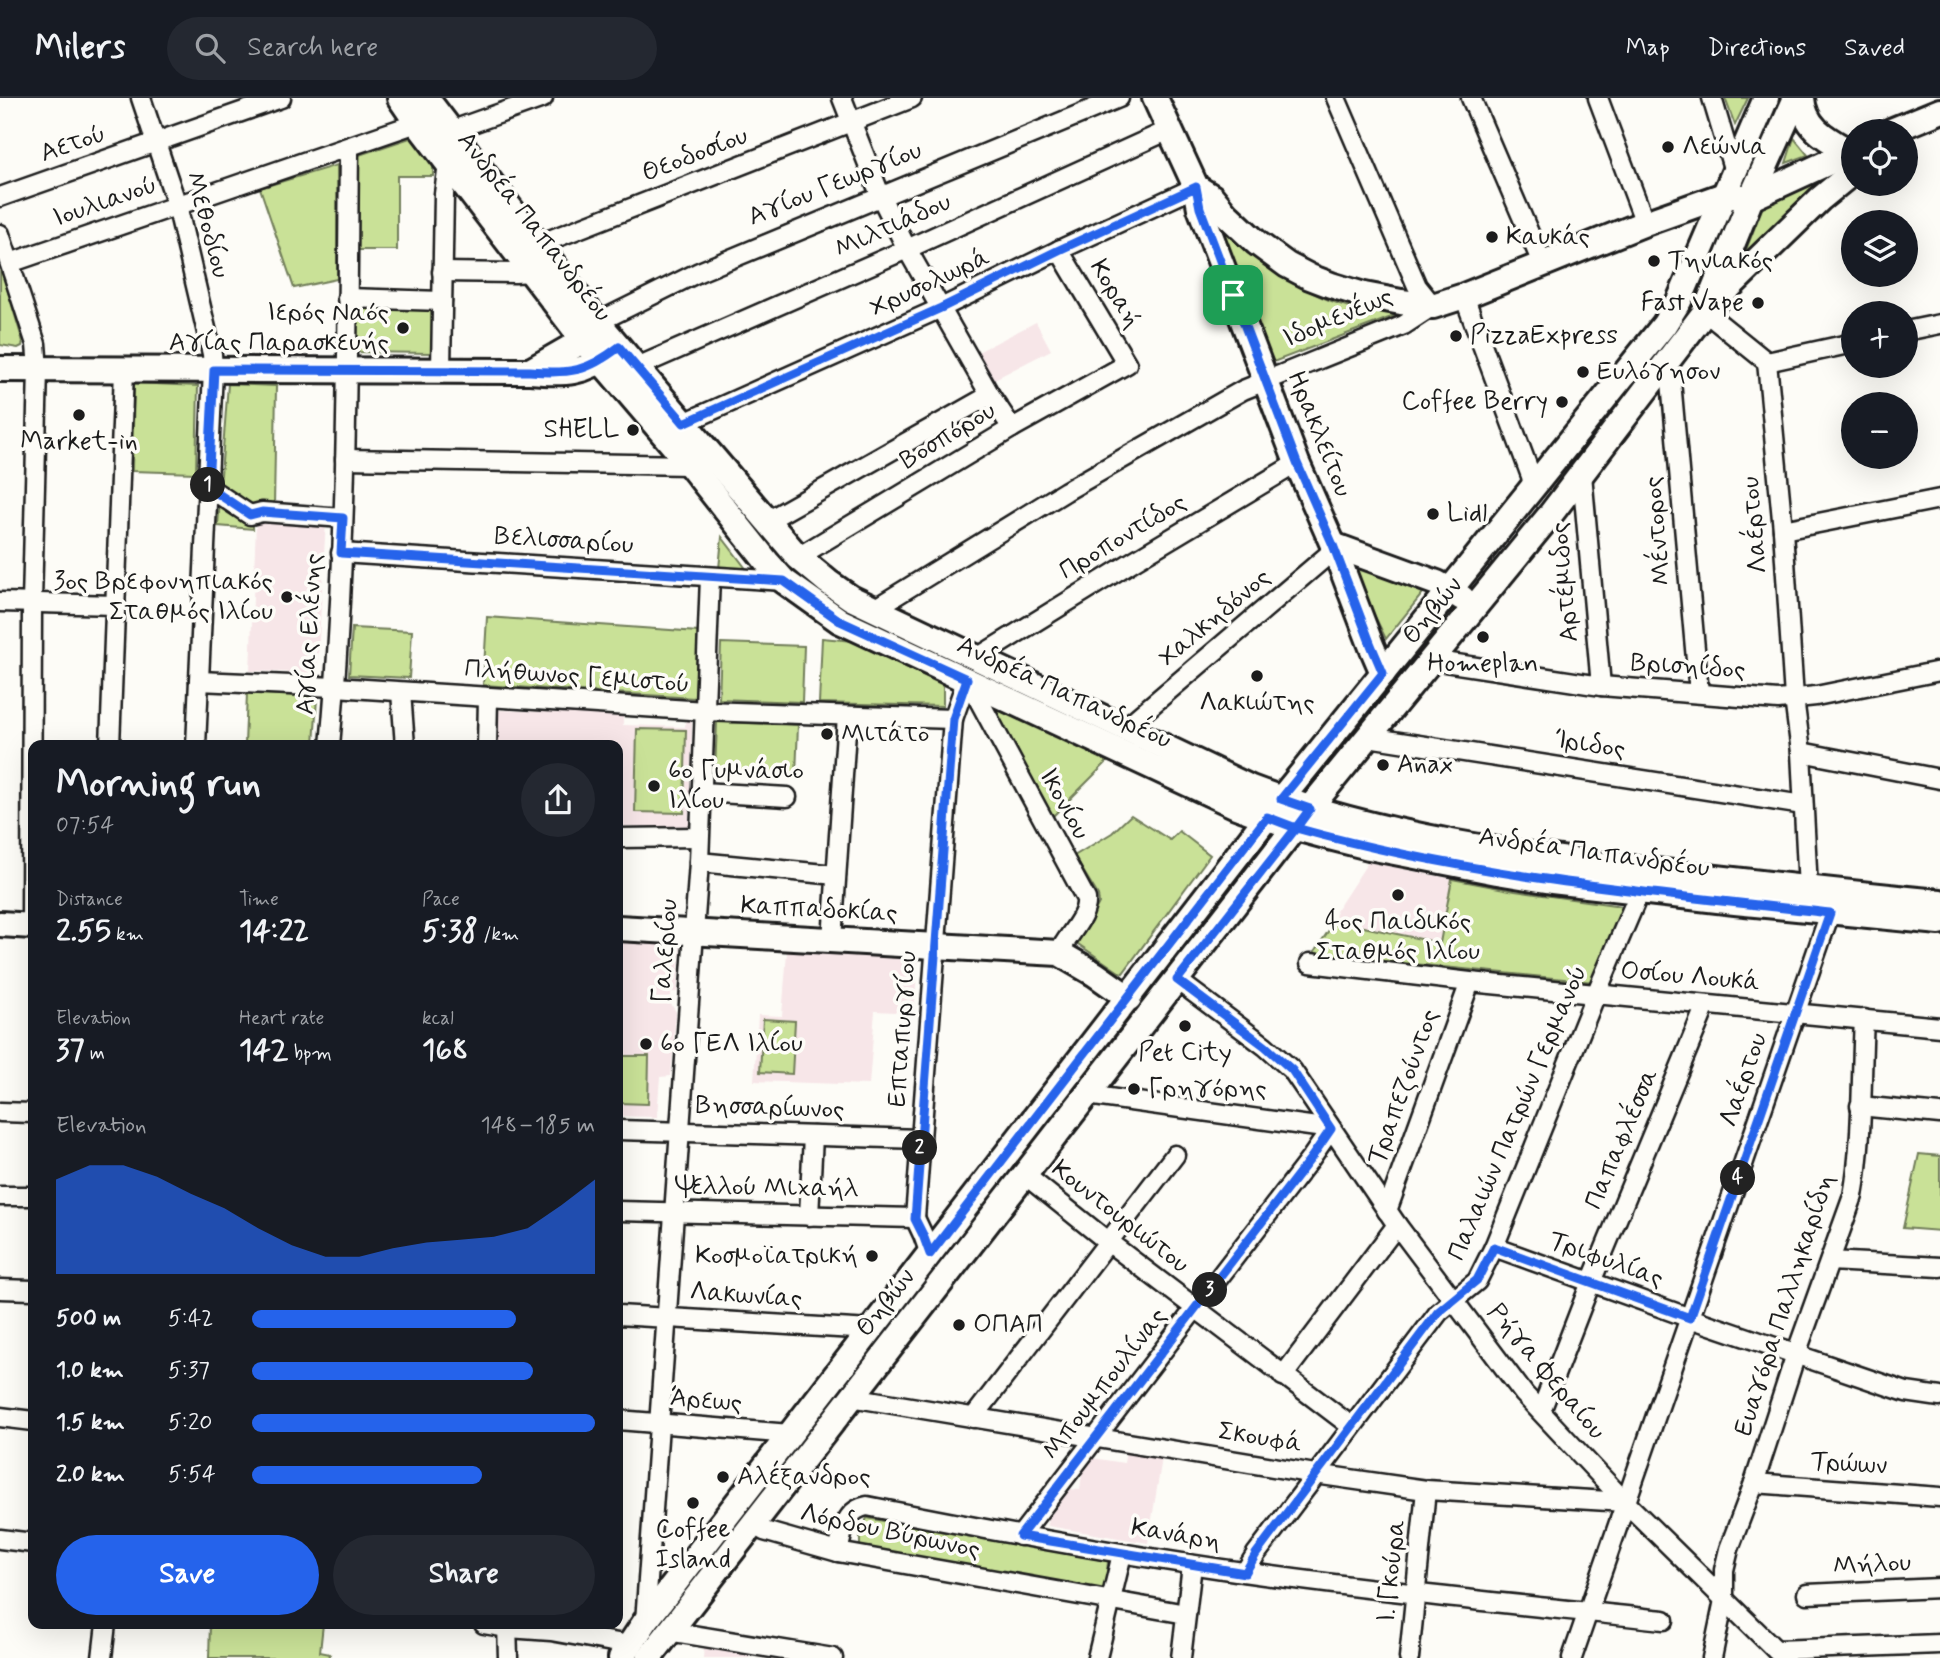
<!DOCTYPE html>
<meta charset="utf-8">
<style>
:root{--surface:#171b24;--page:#242831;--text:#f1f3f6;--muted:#9ea1a6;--line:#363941;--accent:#2563eb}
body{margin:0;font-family:Mynerve,sans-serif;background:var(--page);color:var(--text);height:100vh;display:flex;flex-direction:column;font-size:26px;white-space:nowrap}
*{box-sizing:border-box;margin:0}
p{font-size:23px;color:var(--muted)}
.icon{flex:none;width:38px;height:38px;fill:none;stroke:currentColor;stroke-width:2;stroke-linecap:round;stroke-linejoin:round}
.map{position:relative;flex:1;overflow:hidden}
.side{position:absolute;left:28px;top:642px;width:595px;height:889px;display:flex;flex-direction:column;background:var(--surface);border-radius:14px;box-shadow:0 7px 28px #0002}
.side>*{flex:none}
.buttons{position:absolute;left:1841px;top:21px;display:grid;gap:14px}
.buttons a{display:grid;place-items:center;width:77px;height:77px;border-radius:50%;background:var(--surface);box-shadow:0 7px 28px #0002;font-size:35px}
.pin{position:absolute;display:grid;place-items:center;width:60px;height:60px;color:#fff;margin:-30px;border-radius:14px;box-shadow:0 4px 10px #0006}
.km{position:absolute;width:35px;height:35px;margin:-18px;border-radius:50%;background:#222;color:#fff;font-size:19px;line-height:35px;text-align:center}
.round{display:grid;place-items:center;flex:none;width:74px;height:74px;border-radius:37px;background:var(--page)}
.head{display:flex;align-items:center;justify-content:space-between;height:119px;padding:0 28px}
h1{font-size:38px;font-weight:700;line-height:52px}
.stats{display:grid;grid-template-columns:repeat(3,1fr);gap:10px;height:119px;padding:7px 28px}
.stats div{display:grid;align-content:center}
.stats b{font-size:30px;font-weight:700}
.stats small{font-size:19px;font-weight:400}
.stats p{font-size:19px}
.chart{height:196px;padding:14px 28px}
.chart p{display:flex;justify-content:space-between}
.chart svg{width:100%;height:126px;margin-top:7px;fill:var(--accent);opacity:.7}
.button{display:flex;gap:14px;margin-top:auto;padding:14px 28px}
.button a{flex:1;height:80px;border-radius:42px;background:var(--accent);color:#fff;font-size:28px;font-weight:700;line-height:80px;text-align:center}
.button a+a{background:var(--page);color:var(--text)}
ul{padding:0 28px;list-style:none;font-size:23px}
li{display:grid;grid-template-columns:112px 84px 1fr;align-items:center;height:52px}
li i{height:18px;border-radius:9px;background:var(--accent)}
header{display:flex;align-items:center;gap:42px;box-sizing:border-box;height:98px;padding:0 35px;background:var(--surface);border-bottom:2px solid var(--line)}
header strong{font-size:33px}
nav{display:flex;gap:38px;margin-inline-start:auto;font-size:24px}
.search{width:490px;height:63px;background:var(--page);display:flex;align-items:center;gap:18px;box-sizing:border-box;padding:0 24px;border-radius:38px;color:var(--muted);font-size:26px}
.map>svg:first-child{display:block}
.built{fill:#f7e6e8}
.green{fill:#c9e197;stroke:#727e5a;stroke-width:2}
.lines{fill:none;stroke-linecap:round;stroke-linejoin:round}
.street-casing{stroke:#1c1c1c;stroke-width:23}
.secondary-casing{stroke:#1c1c1c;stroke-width:30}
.street{stroke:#fdfcf7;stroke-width:18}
.secondary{stroke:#fdfcf7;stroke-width:24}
.route-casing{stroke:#fff;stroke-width:14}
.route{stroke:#2563eb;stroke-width:9}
.poi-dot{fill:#1c1c1c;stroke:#fdfcf7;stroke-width:2.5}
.labels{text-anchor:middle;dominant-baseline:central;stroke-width:7;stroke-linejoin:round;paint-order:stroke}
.street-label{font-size:26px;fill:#1c1c1c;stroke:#fdfcf7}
.poi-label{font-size:26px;fill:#1c1c1c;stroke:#fdfcf7;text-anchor:start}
</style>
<header>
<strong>Milers</strong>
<div class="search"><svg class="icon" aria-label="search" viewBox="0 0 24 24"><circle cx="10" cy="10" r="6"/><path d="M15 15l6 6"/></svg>Search here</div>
<nav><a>Map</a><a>Directions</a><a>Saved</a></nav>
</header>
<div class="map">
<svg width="1940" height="1560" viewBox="0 0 1940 1560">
<rect width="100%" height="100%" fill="#fdfcf7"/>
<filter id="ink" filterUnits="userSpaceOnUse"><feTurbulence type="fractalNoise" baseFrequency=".0143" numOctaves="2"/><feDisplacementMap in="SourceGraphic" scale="14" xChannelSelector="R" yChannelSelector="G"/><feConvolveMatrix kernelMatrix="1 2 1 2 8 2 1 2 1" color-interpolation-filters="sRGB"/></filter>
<g filter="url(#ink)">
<g class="built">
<path d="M1036,224l15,28 -60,31 -15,-28z"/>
<path d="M262,416l64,7 -9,152 -67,-2 6,-147z"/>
<path d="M497,612l126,5v10l62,2 1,-7 6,1 -3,106 -71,-1v-80h-121z"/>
<path d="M1368,764l84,17 -12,65 -105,-23 1,-10z"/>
<path d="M618,843l63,2 -4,49h-6v12l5,8 -5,64 -11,1 -3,40 -39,-1z"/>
<path d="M787,854l131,7 -4,54 -39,-2 -6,74 -115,-4 4,-66 24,1z"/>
<path d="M1126,1352l36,8 -14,85 -100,-17 -1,-6 23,-31 10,1 2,-16 10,-16 32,5z"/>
<path d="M704,1550l46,7 -1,3h-46z"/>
</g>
<g class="green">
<path d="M1725,0h23l-13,27z"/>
<path d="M413,39l20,26v13h-36v74h-39l1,-95z"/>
<path d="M1794,40l14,17 -22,8z"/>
<path d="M337,67v114l-43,9 -34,-100z"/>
<path d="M1828,81l-84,76 21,-54z"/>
<path d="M1216,121c43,39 83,77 142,90 11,2 22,3 33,4l3,3 -126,48z"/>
<path d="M0,167l23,77 -1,4 -4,2 -18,-3z"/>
<path d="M356,205l76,2v48l-77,-1z"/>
<path d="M134,285l64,3 -2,87 -64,-2z"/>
<path d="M228,286l48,2 -2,121h-19l-35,-19z"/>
<path d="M220,401l33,19v11l-35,-3z"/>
<path d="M722,439l25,33 -28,-1z"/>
<path d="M1353,466l70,29 -37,46 -36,-73z"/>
<path d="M487,519l211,15 -3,66 -212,-13z"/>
<path d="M352,530l60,3 -3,47 -60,-3z"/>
<path d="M822,540l32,3 89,44v21l-124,-3z"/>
<path d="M721,545l83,3 -2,56 -83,-3z"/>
<path d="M247,595l70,4 -3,48h-69z"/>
<path d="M991,608l118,54 -57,57z"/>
<path d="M717,624l81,3 -2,50 -81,-3z"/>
<path d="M637,631l49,1 -2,83 -49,-1z"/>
<path d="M1131,717l39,25 9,-9 31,24 -87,118 -4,-1 -41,-28 1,-4 20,-37 -1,-8 -24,-39 38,-23z"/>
<path d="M1452,781l63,12 107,15 2,3 -30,73 -281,-28 22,-33 105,22z"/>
<path d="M763,921l32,2 -3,53 -32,-2z"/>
<path d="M618,958h31l-1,48 -30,-1z"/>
<path d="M1919,1056l21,2v75l-37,-3z"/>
<path d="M867,1420l241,43 -3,31 -245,-44v-12z"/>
<path d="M210,1526h113l-3,28 10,2 -1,4h-120z"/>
</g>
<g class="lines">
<g class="street-casing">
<g id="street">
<path d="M141,0l36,107 35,149 1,16 -17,376"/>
<path d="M842,0l39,99 26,52 83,146 22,33"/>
<path d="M1471,0l71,165"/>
<path d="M1598,0l47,125"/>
<path d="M1712,0l23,77"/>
<path d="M450,33l93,-33"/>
<path d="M0,99l281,-99"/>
<path d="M0,136l36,110 2,25 -6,234 -1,323"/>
<path d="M537,147l375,-147"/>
<path d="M10,165l407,-140"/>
<path d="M442,174l73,1 16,-1"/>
<path d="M1464,198l67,180 2,12"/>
<path d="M347,200l95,3"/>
<path d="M1705,214l62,50 16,168 11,168 7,54 7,137"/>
<path d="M590,228l109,-54 420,-174"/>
<path d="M1906,233l34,-7"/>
<path d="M1767,264l86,-19"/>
<path d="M1665,267l6,16 28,312"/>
<path d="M637,269l270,-118 262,-119"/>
<path d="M441,272l3,-176 4,-31"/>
<path d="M684,325l257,-115 118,-58 137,-63"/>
<path d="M345,361l345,6"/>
<path d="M1582,376l19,212"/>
<path d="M208,389l42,28 12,-3 81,6"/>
<path d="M767,423l223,-126"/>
<path d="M1783,432l157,-31"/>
<path d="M341,455l443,28"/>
<path d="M798,459l214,-129 115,-64 -68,-114"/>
<path d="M0,504l116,3"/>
<path d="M874,511l192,-118 177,-101 161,-65 29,-19 -16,-20 -81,-188"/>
<path d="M977,560l158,-98 162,-97"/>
<path d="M1431,562l170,26 177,14 38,-4 124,-25"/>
<path d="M968,582l118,219c2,18 -19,36 -27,54"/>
<path d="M199,583l136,6 370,24 248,8"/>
<path d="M401,594l4,54"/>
<path d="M1126,629l202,-172 5,-10"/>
<path d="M1368,639l435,68"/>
<path d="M110,648l14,-376"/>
<path d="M330,648c18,-199 17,-400 19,-599"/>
<path d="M487,648l1,-48"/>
<path d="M1801,654l139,27"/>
<path d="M701,694l86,5"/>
<path d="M618,740l81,-1"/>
<path d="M699,764l137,13"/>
<path d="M832,842l15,-224"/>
<path d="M1310,865l160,19 470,45"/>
<path d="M1177,882l88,66 27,24 105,155 127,169 101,108 159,156"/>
<path d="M1087,997l244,34"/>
<path d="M1860,1008l80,8"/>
<path d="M0,1014l33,1"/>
<path d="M618,1032l303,9"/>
<path d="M1025,1077l82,66 244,185"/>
<path d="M0,1098h33"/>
<path d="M618,1113l297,7"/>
<path d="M1387,1113l83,-229"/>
<path d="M809,1118l4,-80"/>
<path d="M915,1120l38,-499 14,-40"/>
<path d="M915,1120l8,17 7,19"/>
<path d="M1494,1149l196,71 216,74 34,5"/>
<path d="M1830,1163l110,6"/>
<path d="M0,1191l33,1"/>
<path d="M618,1217l253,15"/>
<path d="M1283,1278l114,-151"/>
<path d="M851,1299l464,77 111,16 199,12"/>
<path d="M1541,1313l50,-129 115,-277"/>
<path d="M0,1319l33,4"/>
<path d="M973,1320l202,-263"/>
<path d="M618,1322l172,14"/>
<path d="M1754,1385l186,14"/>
<path d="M753,1425l11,8 74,21 348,62"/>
<path d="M1020,1438l291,-378 20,-29"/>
<path d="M0,1441l33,4"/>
<path d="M838,1454c5,-19 6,-42 29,-46 125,25 250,48 376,66 140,20 281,33 421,48"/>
<path d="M1245,1474l11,-18 183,-242 38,-31 17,-34 102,-253 44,-103"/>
<path d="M1807,1496l133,-6"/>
<path d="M645,1524l54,-760 11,-285"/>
<path d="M484,1526l24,4 43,3 78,14"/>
<path d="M507,1526l1,34"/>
<path d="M668,1533l165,27"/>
<path d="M1776,1552l164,-6"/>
<path d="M102,1560l4,-34"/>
<path d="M1097,1560l25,-104"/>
<path d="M1181,1560l11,-93"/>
<path d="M1409,1560l17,-168"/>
<path d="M1572,1560l258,-745"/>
<path d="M1712,1560l12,-58v-30l5,-21 25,-66 42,-129 57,-158c10,-55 8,-120 11,-177"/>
</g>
</g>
<g class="secondary-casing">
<g id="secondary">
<path d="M400,0l17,25 167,218 106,124 77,97 17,19 56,40 396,185 60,22 33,9 40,10 128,25 55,9 183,21 205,20"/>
<path d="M426,0l165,216 207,243 30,25 23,16 400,190c129,49 268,67 404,83 95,11 190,22 285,31"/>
<path d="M1155,0l41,89 16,10 14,17 31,29 30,22 23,12 21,8 33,10 37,7 32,4 31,-10 181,-73 79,-28 27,3 102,-47"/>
<path d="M1802,0c2,30 25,41 48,54"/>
<path d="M1891,33l49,-20"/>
<path d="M1196,89l4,21 97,255 36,82 38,100 12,28"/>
<path d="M1712,206l108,-105 33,-27"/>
<path d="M0,271l530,2c34,3 55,3 83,-19"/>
<path d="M530,273l66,-38"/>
<path d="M1333,447l104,38 13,7 12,8"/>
<path d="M0,826l33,2"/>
<path d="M618,830l441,25 36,21 34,24"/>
<path d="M621,1560l24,-36 636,-823 383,-474 15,-24 87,-203"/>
<path d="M649,1560l660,-849 241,-294 155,-203 46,-114 45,-100"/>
</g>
</g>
<use href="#street" class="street"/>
<use href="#secondary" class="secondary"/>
</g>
</g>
<g class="lines" filter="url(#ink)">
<g class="route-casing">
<path id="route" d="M1233,197l-33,-87 -4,-21 -137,63 -118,58 -257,115 -65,-76c-32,25 -49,27 -89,24l-316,-1 -6,117 42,28 12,-3 81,6 -2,35 443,28 56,40 127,58 -14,40 -38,500 8,16 7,19 337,-437 29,11 -119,152 88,66 27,24 39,59 -20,29 -291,378 225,37 11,-19 182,-242 39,-32 17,-33 196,71 140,-405c-179,-20 -360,-36 -534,-85l14,-19 -29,-10 102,-126 -12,-28 -38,-100 -36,-82 -64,-168"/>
</g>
<use href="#route" class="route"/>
</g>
<g class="poi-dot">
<circle cx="1668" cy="49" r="7"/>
<circle cx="1492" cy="139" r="7"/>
<circle cx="1654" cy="163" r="7"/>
<circle cx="1758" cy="205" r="7"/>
<circle cx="403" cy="230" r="7"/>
<circle cx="1456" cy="238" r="7"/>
<circle cx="1583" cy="274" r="7"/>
<circle cx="1562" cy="304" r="7"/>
<circle cx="79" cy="317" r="7"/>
<circle cx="633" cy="332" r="7"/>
<circle cx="1433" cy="416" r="7"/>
<circle cx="287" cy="499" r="7"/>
<circle cx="1483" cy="539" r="7"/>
<circle cx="1257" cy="578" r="7"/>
<circle cx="827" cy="636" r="7"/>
<circle cx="1383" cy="667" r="7"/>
<circle cx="654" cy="688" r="7"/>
<circle cx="1398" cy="797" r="7"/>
<circle cx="1185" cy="928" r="7"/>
<circle cx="646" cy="946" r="7"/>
<circle cx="1134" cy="991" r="7"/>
<circle cx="872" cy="1158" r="7"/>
<circle cx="959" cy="1227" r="7"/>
<circle cx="723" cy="1379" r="7"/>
<circle cx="693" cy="1405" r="7"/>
</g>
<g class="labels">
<g class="street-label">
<text transform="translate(73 46) rotate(-19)">Αετού</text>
<text transform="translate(695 57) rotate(-21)">Θεοδοσίου</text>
<text transform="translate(835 86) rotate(-22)">Αγίου Γεωργίου</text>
<text transform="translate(105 104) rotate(-19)">Ιουλιανού</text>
<text transform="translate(207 127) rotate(75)">Μεθοδίου</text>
<text transform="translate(893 128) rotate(-24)">Μιλτιάδου</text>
<text transform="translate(534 129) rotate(52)">Ανδρέα Παπανδρέου</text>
<text transform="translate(930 185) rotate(-25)">Χρυσολωρά</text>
<text transform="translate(1115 196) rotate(59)">Κοραή</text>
<text transform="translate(1338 220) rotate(-23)">Ιδομενέως</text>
<text transform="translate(1319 336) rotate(68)">Ηρακλείτου</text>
<text transform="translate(948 338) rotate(-31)">Βοσπόρου</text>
<text transform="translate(1755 427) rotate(-95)">Λαέρτου</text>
<text transform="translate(1658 433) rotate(-95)">Μέντορος</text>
<text transform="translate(1123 439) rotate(-31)">Προποντίδος</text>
<text transform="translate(564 443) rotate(4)">Βελισσαρίου</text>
<text transform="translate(1565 484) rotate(-95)">Αρτέμιδος</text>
<text transform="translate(1433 513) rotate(-51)">Θηβών</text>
<text transform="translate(1215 520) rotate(-40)">Χαλκηδόνος</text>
<text transform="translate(310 536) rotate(-87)">Αγίας Ελένης</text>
<text transform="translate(1688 569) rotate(4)">Βρισηίδος</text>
<text transform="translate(577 579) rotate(4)">Πλήθωνος Γεμιστού</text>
<text transform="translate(1064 595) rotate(25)">Ανδρέα Παπανδρέου</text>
<text transform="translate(1590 647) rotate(9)">Ίριδος</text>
<text transform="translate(1064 706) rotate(61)">Ικονίου</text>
<text transform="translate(1594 755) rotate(8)">Ανδρέα Παπανδρέου</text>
<text transform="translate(819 812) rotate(3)">Καππαδοκίας</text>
<text transform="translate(666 853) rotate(-86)">Γαλερίου</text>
<text transform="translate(1690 879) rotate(5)">Οσίου Λουκά</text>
<text transform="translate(903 931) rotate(-86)">Επταπυργίου</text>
<text transform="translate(1744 982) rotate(-71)">Λαέρτου</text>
<text transform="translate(1404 989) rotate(-70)">Τραπεζούντος</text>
<text transform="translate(770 1010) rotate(2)">Βησσαρίωνος</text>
<text transform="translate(1518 1015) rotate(-67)">Παλαιών Πατρών Γερμανού</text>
<text transform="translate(1622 1041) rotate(-67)">Παπαφλέσσα</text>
<text transform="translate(767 1090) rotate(1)">Ψελλού Μιχαήλ</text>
<text transform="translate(1120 1119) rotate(38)">Κουντουριώτου</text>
<text transform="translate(1606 1162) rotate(20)">Τριφυλίας</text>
<text transform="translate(746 1198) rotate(4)">Λακωνίας</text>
<text transform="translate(886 1205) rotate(-52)">Θηβών</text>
<text transform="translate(1785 1207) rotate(-72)">Ευαγόρα Παλληκαρίδη</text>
<text transform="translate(1546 1274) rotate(50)">Ρήγα Φεραίου</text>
<text transform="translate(1105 1286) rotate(-52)">Μπουμπουλίνας</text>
<text transform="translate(706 1303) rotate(5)">Άρεως</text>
<text transform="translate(1260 1340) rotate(9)">Σκουφά</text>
<text transform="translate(1849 1366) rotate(4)">Τρώων</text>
<text transform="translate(890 1434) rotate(12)">Λόρδου Βύρωνος</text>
<text transform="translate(1176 1437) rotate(9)">Κανάρη</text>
<text transform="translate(1872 1467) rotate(-3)">Μήλου</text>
<text transform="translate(1392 1473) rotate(-84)">Ι. Γκούρα</text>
</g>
<g class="poi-label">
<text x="1682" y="49">Λεώνια</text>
<text x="1506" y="139">Καυκάς</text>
<text x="1668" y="163">Τηνιακός</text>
<text x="1744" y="205" text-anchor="end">Fast Vape</text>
<text x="389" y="215" text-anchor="end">Ιερός Ναός<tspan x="389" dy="30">Αγίας Παρασκευής</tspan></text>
<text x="1470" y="238">PizzaExpress</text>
<text x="1597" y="274">Ευλόγησον</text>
<text x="1548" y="304" text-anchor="end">Coffee Berry</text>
<text x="619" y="332" text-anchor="end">SHELL</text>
<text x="79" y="344" text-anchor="middle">Market-in</text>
<text x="1447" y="416">Lidl</text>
<text x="273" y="484" text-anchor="end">3ος Βρεφονηπιακός<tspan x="273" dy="30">Σταθμός Ιλίου</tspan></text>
<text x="1483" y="566" text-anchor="middle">Homeplan</text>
<text x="1257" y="605" text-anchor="middle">Λακιώτης</text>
<text x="841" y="636">Μιτάτο</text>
<text x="1397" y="667">Anax</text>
<text x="668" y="673">6ο Γυμνάσιο<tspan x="668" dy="30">Ιλίου</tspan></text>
<text x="1398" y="824" text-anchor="middle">4ος Παιδικός<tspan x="1398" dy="30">Σταθμός Ιλίου</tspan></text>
<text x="660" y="946">6ο ΓΕΛ Ιλίου</text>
<text x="1185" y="955" text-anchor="middle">Pet City</text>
<text x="1148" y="991">Γρηγόρης</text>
<text x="858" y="1158" text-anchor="end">Κοσμοϊατρική</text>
<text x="973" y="1227">ΟΠΑΠ</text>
<text x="737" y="1379">Αλέξανδρος</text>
<text x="693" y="1432" text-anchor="middle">Coffee<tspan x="693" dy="30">Island</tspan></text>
</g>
</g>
</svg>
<div class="buttons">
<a><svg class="icon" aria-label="locate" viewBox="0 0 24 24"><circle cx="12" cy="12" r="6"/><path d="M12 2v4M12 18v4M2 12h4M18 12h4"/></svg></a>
<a><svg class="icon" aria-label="layers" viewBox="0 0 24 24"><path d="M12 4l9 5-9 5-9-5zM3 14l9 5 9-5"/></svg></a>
<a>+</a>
<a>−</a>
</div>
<div class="pin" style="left:1233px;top:197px;background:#1e9e55"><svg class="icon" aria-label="arrive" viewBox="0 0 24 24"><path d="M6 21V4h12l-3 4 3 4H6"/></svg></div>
<b class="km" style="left:208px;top:387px">1</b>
<b class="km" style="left:920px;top:1050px">2</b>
<b class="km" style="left:1210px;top:1192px">3</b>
<b class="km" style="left:1738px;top:1080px">4</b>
<section class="side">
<div class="head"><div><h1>Morning run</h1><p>07:54</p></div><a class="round"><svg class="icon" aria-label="share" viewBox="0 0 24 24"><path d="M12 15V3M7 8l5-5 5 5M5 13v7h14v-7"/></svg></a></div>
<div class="stats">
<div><p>Distance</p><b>2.55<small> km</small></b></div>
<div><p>Time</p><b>14:22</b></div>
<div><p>Pace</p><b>5:38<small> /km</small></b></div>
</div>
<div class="stats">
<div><p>Elevation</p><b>37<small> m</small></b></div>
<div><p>Heart rate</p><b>142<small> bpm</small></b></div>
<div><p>kcal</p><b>168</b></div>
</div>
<div class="chart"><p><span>Elevation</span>148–185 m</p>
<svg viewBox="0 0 160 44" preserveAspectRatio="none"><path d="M0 44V11L10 6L20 6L30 10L40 16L50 21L60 28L70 34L80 38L90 38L100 35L110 33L120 32L130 31L140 28L150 20L160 11V44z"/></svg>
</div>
<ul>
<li><b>500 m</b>5:42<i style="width:77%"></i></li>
<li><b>1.0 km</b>5:37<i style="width:82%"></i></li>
<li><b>1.5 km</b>5:20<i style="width:100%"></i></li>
<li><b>2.0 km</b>5:54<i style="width:67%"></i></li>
</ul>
<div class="button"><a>Save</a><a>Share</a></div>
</section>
</div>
